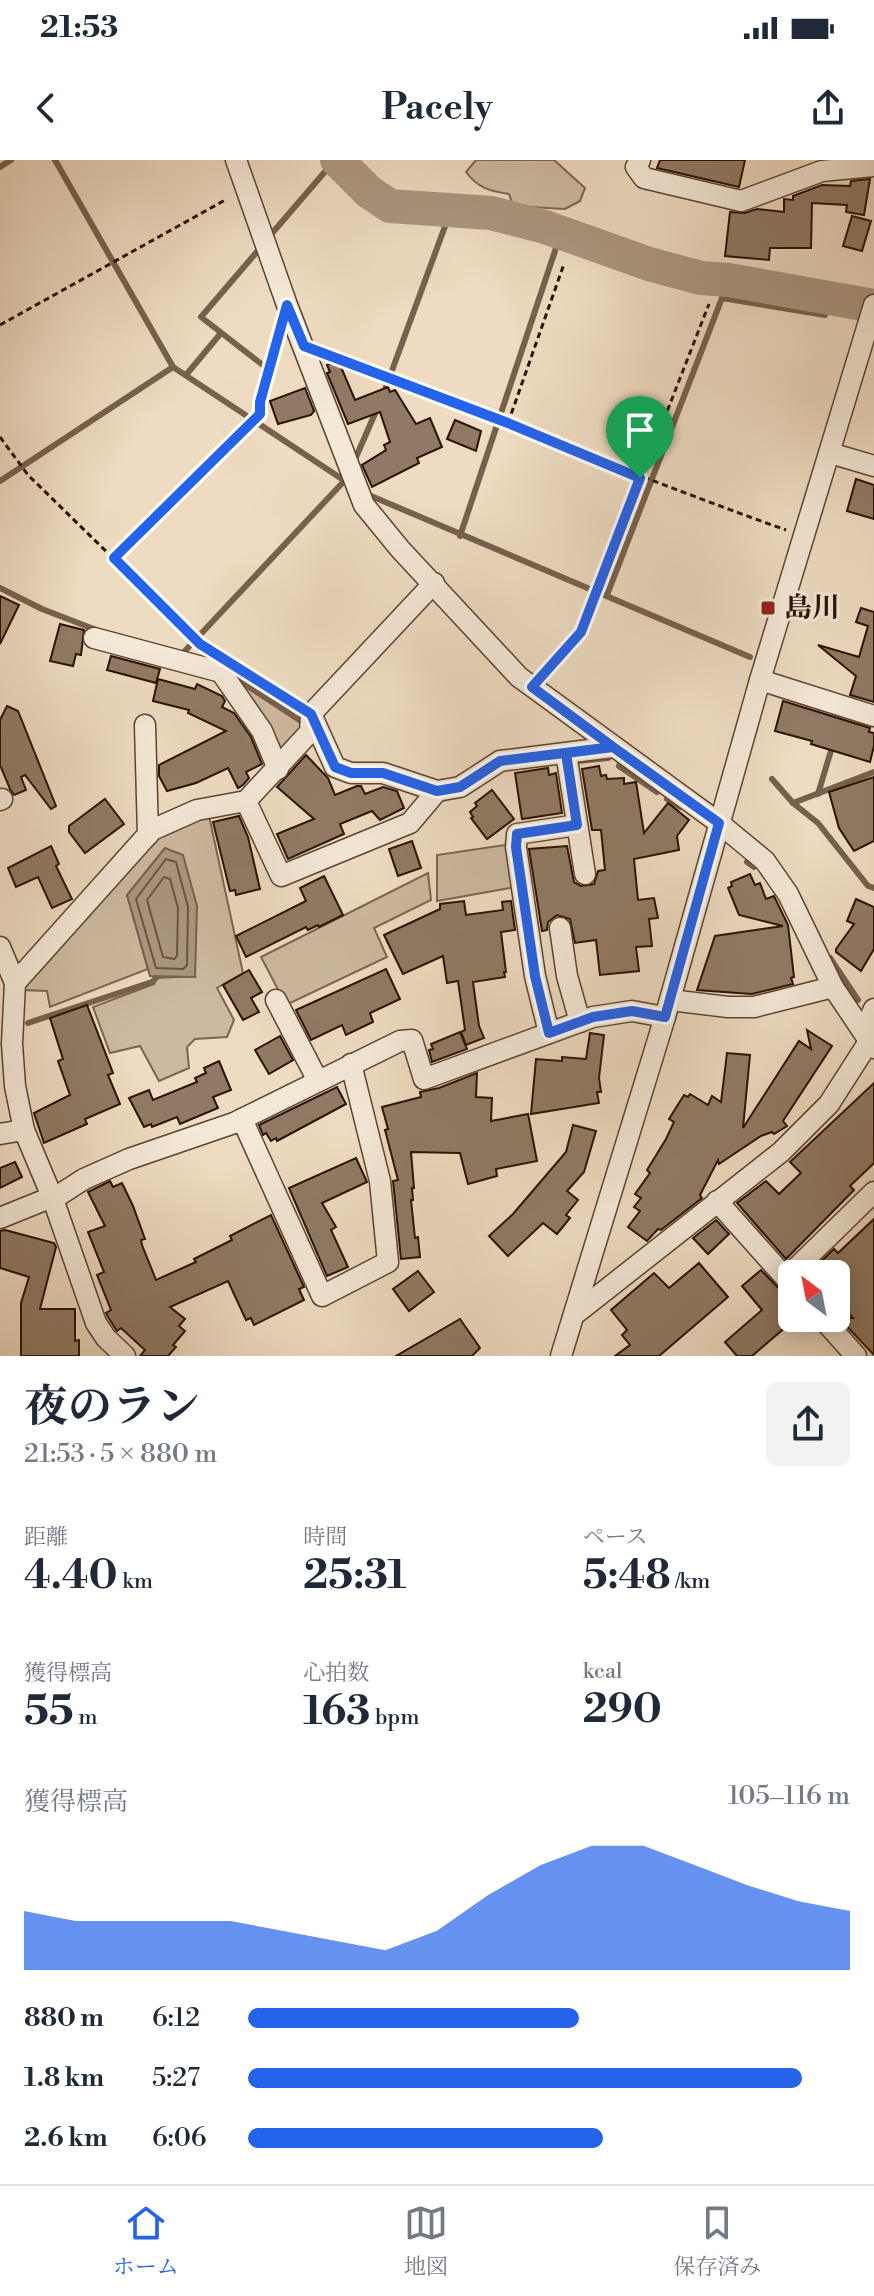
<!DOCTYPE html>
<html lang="ja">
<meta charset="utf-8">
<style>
:root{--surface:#fff;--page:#f2f2f3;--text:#1f2937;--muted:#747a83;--line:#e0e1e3;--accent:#2563eb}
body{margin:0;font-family:"Libre Bodoni","Noto Serif JP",serif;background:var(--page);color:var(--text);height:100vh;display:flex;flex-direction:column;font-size:30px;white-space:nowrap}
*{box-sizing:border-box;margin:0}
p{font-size:26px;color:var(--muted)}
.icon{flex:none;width:44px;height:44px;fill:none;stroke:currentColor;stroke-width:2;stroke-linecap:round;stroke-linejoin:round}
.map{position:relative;height:1196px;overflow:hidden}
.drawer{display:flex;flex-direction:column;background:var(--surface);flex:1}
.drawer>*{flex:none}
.needle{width:52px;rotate:328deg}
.fabs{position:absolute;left:778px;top:1100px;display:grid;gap:16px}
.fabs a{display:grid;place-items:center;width:72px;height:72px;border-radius:12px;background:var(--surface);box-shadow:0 4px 20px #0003;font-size:40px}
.pin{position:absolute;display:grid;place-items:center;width:68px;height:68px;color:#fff;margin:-82px -34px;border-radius:50% 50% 50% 0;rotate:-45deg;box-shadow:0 0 8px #0007}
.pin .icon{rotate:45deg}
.round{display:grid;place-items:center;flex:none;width:84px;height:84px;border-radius:12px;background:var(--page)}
.overview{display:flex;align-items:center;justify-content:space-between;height:136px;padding:0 24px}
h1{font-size:44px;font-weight:700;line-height:60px}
.stats{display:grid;grid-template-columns:repeat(3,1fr);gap:12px;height:136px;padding:8px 24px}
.stats div{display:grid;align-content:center}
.stats b{font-size:40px;font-weight:700}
.stats small{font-size:22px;font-weight:400}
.stats p{font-size:22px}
.chart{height:224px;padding:16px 24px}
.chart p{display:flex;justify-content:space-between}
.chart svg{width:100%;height:144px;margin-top:8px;fill:var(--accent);opacity:.7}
ul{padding:0 24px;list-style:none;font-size:26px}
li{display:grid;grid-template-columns:128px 96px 1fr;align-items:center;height:60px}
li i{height:20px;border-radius:10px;background:var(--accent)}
.status{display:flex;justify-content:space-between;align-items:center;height:56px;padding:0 40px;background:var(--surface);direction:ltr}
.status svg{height:22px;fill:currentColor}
header{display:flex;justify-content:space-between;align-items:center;height:104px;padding:0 24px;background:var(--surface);font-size:36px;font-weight:700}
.dock{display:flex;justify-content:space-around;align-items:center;height:112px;border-top:2px solid var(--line);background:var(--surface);font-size:22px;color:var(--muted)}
.dock a{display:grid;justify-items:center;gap:4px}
.dock .active{color:var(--accent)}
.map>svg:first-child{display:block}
.green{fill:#cdb9a0;stroke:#7c6550;stroke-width:2}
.water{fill:#ab9680;stroke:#77614d;stroke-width:2}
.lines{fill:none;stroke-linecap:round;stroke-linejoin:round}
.shore{stroke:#6a5440;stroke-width:2}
.stream{stroke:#77614d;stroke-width:6}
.river{stroke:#ab9680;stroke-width:34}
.building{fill:#907a65;stroke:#2a1101;stroke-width:2}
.minor-casing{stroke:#5b4431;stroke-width:23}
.path{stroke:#2a1101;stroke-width:3;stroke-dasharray:6 4;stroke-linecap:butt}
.minor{stroke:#f4e8d7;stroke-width:20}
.route-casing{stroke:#fff;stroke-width:16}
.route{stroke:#2563eb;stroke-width:10}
.poi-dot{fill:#8f2418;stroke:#f4e8d7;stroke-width:3}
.labels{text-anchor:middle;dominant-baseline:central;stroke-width:6;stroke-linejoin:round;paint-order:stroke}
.poi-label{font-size:28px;font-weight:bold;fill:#2a1101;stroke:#f4e8d7;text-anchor:start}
</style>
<div class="status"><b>21:53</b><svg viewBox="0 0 49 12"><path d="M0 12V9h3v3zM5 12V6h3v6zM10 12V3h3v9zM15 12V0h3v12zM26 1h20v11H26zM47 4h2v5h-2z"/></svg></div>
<header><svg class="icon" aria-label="back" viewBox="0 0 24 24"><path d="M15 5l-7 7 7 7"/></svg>Pacely<svg class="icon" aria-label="share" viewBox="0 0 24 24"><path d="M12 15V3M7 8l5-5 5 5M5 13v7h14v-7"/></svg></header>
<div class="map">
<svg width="874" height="1196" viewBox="0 0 874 1196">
<rect width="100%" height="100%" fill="#eedbc1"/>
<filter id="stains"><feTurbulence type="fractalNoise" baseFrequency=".0025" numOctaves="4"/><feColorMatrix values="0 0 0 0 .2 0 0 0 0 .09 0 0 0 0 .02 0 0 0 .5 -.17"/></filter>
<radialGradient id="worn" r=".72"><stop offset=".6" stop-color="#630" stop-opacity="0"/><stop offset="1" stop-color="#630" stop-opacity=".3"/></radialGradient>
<g class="green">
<path d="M476,0h78l31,28 -5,13 -15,8 -52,-3 -4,-12c-20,-3 -31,-6 -43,-22z"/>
<path d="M228,512l76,49 1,4 -27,32z"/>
<path d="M209,656l34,157 -26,15 17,32 -7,17 -32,2 -8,8 2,21 -30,13 -19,-35 -30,7 -17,-46 61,-23 2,-6 39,-2 -68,-81 21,74 -98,38 -3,-16 -25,-1 136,-155 18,-9z"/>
<path d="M511,684l10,42 -84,15v-46z"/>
<path d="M428,713l3,27 -57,28 13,29 -101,48 -25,-48z"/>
</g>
<path class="water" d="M165,688l18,7 14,51 -2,71 -45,-1 -23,-81z"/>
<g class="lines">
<g class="shore">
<path d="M166,699l10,3 12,45 -1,58 -4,4 -27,-1 -20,-69z"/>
<path d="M164,717l6,2 8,29 -1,48 -3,3 -11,-2 -16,-57z"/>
</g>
<g class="stream">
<path d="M55,0l118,207 178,118"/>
<path d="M0,7l11,-7"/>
<path d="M268,78l67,-78"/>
<path d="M261,87l-60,70 63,49"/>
<path d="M722,138l103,17 4,-18"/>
<path d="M186,215l35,-42"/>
<path d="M383,235l68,-185"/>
<path d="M353,304l24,-55"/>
<path d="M0,321l173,-114"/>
<path d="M364,333l386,164"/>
<path d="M460,376l101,-303"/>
<path d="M0,428l42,21 57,22"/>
<path d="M607,435l122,-315"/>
<path d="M183,493l164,-175"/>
<path d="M234,517l67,44"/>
<path d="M578,601l30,-3"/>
<path d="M619,606l38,26"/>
<path d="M772,619l21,24 25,20 50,63 6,2"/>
<path d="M818,634l15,-50"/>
<path d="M667,639l13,8"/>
<path d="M793,643l81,-31"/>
<path d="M747,702l7,5"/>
<path d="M830,798l28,42"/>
<path d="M28,863l124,-41 4,-4"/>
</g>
<path class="river" d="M337,0l32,32 21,14 101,7 54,14 104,37 52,14 28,2 145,26"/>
</g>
<g class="building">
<path d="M660,0h85l-6,27 -82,-19z"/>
<path d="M870,19l-6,36 -18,-3 1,-7 -35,-2 -1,45h-41l-1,12 -44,-4 5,-44 15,1 12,-4 27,3v-13l9,1v-4l29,-11 28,1 1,-5z"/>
<path d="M852,56l19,5 -9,30 -19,-5z"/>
<path d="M338,200l17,40 33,-13 2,5 5,-2 21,34 14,-6 12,29 -25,11 2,5 -47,24 -10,-22 24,-15 -2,-5 6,-3 -10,-30 -32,12 -21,-51 3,-1 -3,-7z"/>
<path d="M305,228l9,23 -3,4 -33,9 -8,-23z"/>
<path d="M455,260l26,11 -5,20 -29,-12z"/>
<path d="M856,319l18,6v34l-27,-8z"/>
<path d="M0,436l19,9 -19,39z"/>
<path d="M861,448l13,4v90l-24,-7 6,-19 -38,-31 41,12 9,-31 -12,-4z"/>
<path d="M60,464l24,6 -3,25 -5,-1 -3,12 -23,-5z"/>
<path d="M111,496l49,13 -4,14 -49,-13z"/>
<path d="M158,519l37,10 2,-5 25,12 3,5 -3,6 12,6 17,24 11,27 -16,8 3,6 -6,7 -5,3 -10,-20 -32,15 -29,8 -8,-15v-11l67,-34 -38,-18 1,-3 -36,-9z"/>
<path d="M783,541l87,27 -1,4 5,1v13l-4,16 -59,-18 1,-3 -37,-10z"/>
<path d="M7,546l11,5 38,95 -5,3 -26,-34 -4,2 5,13 -12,5 -4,-6 -10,-24v-45z"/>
<path d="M306,595l22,23 7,17 22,-9h4l4,8 18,-7 14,4 7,17 -24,12 -8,-9 -32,13 4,10 -56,25 -11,-25 37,-15 -37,-32z"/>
<path d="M599,606l2,10 5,-1 1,4 17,-1v6l12,-2 8,51 24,-30 21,17 -12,16 2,14 -45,9 4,41 16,-2 4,20 -9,1 3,27 -16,1 3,24 -39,4 -4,-35 -21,3 -5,-24 -13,-4 -9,7 -1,8 -5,1 -13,-82 38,-3 7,36 7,4 13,-2 4,-13 7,-1 -4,-40h-9l-10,-61z"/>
<path d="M548,608l1,7 7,-2 6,40 -40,6 -7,-46z"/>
<path d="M874,617v64l-20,10 -15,-23 -10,-36z"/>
<path d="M492,630l22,29 -27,20 -16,-21 2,-1 -3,-5 7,-6 -2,-3z"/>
<path d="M105,639l19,25 -39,29 -16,-21v-6z"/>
<path d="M239,656l9,21 12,52 -24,6 -1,-5 -5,1 -17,-69z"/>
<path d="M412,681l9,27 -23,8 -9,-27z"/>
<path d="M51,686l8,18 -3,2 16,33 -20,9 -14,-31 -22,10 -8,-19z"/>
<path d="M750,714l5,11 5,-2 6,16 8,-3 14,29 6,52 -3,1 2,6 -41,10 -55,-4 18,-54 68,-10 -44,-11 -11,-27 4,-2 -1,-4z"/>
<path d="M324,716l19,39 -24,12 -1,-2 -10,5 -2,-3 -60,30 -10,-21 70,-35 -6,-13z"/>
<path d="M856,739l18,8v42l-13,22 -25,-19v-3l18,-25 -7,-3z"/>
<path d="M464,741l2,14 37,-5 -1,-8 9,-1 4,29 -14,2 5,40h-2l1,5 -32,5 6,44 5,12 -18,7 -5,-13 4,-2 -7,-49 -11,2 -4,-27 -40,18 -19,-39 56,-26v-5z"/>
<path d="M386,809l14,30 -30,14 3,9 -27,13 -4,-10 -31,15 -15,-30z"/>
<path d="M249,810l13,22 -11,6 8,14 -16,8 -20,-35z"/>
<path d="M87,845l26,68 -5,2 12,29 -35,15 2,5 -43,19 -10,-30 36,-18 -12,-34 5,-2 -13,-41z"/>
<path d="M807,870l25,16 -49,75 4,5 -13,8 -2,-2 -11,4 -42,28 -1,-4 -18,35 2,3 -41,32 -3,-1 -11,12 -19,-14 12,-16 -6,-4 7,-9 -6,-4 15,-21 -3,-3 19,-31 8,-17 -5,-3 15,-24 4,2 2,-3 18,11 4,-9 9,6 6,-49 23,2 -7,73 56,-87 12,8z"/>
<path d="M460,872l7,17 -35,13 -3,-12 4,-1 -2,-5z"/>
<path d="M590,873l14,2 -5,43 2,14h-4l2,11 -68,11 5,-55 26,2v-4l24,2z"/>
<path d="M280,876l13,24 -24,14 -14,-24z"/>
<path d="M219,901l12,29 -18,7 5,11 -38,16 -3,-7 -25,10 -1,-3 -7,3 -15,-29 20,-8 4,10 44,-18 -2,-4 11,-5 -2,-5z"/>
<path d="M477,913l-1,24 16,1 -1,23 37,-7 9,47 -41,8 1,7 -29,8 -8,-31 -49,-1 3,36h-2l1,12h-2l4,38 3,-1 2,20 -19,2 -8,-78 5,-1 -13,-50 3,-1 -6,-22 39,-10 -1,-5 19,-4z"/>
<path d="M874,923v80l-24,23 4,4 -68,69 -49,-56 29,-22 13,13 22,-21 -11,-11z"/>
<path d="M337,927l9,17 -69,37 -1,-3 -5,3 -5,-8 -3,2 -4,-10z"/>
<path d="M573,965l23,6 -12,41 -17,19 11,9 -12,15 4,3 -13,16 -14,-11 -35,33 -19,-20 24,-22 53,-62z"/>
<path d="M356,998l11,24 -45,21 14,24 -5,3 17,37 -21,9 -38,-88z"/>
<path d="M15,1002l7,15 -22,11v-20z"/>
<path d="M110,1021l3,6 9,-4 11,23 12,33 -4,1 1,5 14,35 40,-18 -2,-3 38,-19 -2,-4 41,-21 33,72 -5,2 5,11 -50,25 -3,-7 -5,2 -18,-39 -58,26 15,12 -6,7 6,5 -12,14 3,2 -8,9h-28l5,-6 -24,-22 -4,3 -9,-14 -2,-4 5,-3 -14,-35 7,-3 -16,-40 17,-6 -17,-34z"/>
<path d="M874,1059v136l-35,-37h14l-17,-18v-26h-22l-3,-3 23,-22 4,4z"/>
<path d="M716,1060l13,14 -21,20 -15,-16z"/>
<path d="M5,1070l49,13 2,4 -16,62h35v32l4,-1v16h-58v-53l8,-26 -29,-9v-37z"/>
<path d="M699,1103l29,34 -69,59h-44l15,-11 -8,-10 5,-5 -16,-20 43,-37 15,15z"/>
<path d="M761,1110l31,32 2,18 -42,36h-15l-12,-14 37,-32 -20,-24z"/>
<path d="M418,1111l16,21 -25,19 -16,-22z"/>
<path d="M460,1159l20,29 -8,8h-76z"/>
</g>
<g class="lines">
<g class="minor-casing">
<g id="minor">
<path d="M236,0l51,145 77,200 36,44 119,128 200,146 46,38 23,33 45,93 41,61"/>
<path d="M640,0l-4,7 8,11 97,23 81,-30 52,-5"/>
<path d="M830,293l44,13"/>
<path d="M94,478l127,34 41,59 16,38"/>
<path d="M760,520l114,36"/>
<path d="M311,554l24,53 16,6h32l54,18 23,-4 40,-26 113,-14"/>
<path d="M145,565l3,110"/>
<path d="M566,593l19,121"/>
<path d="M0,640l2,-1"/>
<path d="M246,641l35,75 129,-53 27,-32"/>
<path d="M560,768l7,48 13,46"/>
<path d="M0,787l15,36 -3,61 3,42 9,44 29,69 43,124 10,15 19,18"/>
<path d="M15,823l137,-153 45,-20 49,-9 64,-69 1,-18 123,-131"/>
<path d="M276,840l42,81"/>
<path d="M670,840l58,7h26l79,-20"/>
<path d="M864,871l10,-22"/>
<path d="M549,873l-14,-57 -19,-129 1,-13 60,-9"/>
<path d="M242,959l80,177 66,-34 -8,-81 -29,-117"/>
<path d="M0,974l24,-4"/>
<path d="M53,1039l31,-20 45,-20 105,-36 166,-82 12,-1 12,39 169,-62 39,-6 33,6"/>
<path d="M717,1041l75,84"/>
<path d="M0,1058l52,-21"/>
<path d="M786,1118l88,-86"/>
<path d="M574,1155l207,-163 48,-48 41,-64"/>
<path d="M822,1158l34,38"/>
<path d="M561,1196l104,-339 95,-337 114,-375"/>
</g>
</g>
<g class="path">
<path d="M0,165l227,-126"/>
<path d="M326,195c154,57 306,120 460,175"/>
<path d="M508,263l56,-159"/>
<path d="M0,277l28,38 175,171"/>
<path d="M115,397l145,-143v-12l18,-66"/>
<path d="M546,511l35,-39 128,-328"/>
<path d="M247,513l47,30"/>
</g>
<use href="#minor" class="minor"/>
</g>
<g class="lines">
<g class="route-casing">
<path id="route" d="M640,318l-132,-55 -204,-77 -17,-41 -27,97v12l-146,144 86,86 111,70 24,53 16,6h32l54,18 23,-4 40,-26 113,-14 106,76 -54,194 -33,-6 -39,6 -44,16 -14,-57 -19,-129 1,-13 60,-9 -11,-72 47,-6 -81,-60 49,-55 59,-154"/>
</g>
<use href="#route" class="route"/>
</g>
<rect class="poi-dot" x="760" y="440" width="16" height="16" rx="4"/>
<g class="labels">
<g class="poi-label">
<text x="784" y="448">島川</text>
</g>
</g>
<rect width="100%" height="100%" filter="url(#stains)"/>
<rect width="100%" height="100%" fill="url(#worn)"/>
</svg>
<div class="fabs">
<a><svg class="needle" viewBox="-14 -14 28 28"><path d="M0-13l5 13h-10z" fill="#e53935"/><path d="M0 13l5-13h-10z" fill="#747a83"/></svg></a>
</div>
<div class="pin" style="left:640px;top:318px;background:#1e9e55"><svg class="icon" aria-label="arrive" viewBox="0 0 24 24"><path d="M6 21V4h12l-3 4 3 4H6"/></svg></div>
</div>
<section class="drawer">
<div class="overview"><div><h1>夜のラン</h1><p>21:53 · 5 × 880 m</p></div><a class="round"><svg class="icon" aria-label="share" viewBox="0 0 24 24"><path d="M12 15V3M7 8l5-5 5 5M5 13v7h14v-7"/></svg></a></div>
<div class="stats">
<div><p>距離</p><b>4.40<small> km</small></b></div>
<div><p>時間</p><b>25:31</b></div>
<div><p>ペース</p><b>5:48<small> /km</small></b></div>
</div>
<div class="stats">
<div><p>獲得標高</p><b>55<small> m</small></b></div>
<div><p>心拍数</p><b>163<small> bpm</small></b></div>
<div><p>kcal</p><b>290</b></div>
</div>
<div class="chart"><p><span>獲得標高</span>105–116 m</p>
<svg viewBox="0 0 160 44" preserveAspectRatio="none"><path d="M0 44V26L10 29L20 29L30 29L40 29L50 32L60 35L70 38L80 32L90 21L100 12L110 6L120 6L130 12L140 18L150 23L160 26V44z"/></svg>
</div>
<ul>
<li><b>880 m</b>6:12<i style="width:55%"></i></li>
<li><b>1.8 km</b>5:27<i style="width:92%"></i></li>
<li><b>2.6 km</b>6:06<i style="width:59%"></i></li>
</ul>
</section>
<nav class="dock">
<a class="active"><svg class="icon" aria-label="home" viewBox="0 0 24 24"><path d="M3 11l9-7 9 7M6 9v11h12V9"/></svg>ホーム</a>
<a><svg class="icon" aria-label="map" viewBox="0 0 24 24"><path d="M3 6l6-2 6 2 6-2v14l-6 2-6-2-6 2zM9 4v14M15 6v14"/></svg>地図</a>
<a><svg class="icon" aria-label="saved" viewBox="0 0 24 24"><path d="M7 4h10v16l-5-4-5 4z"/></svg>保存済み</a>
</nav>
